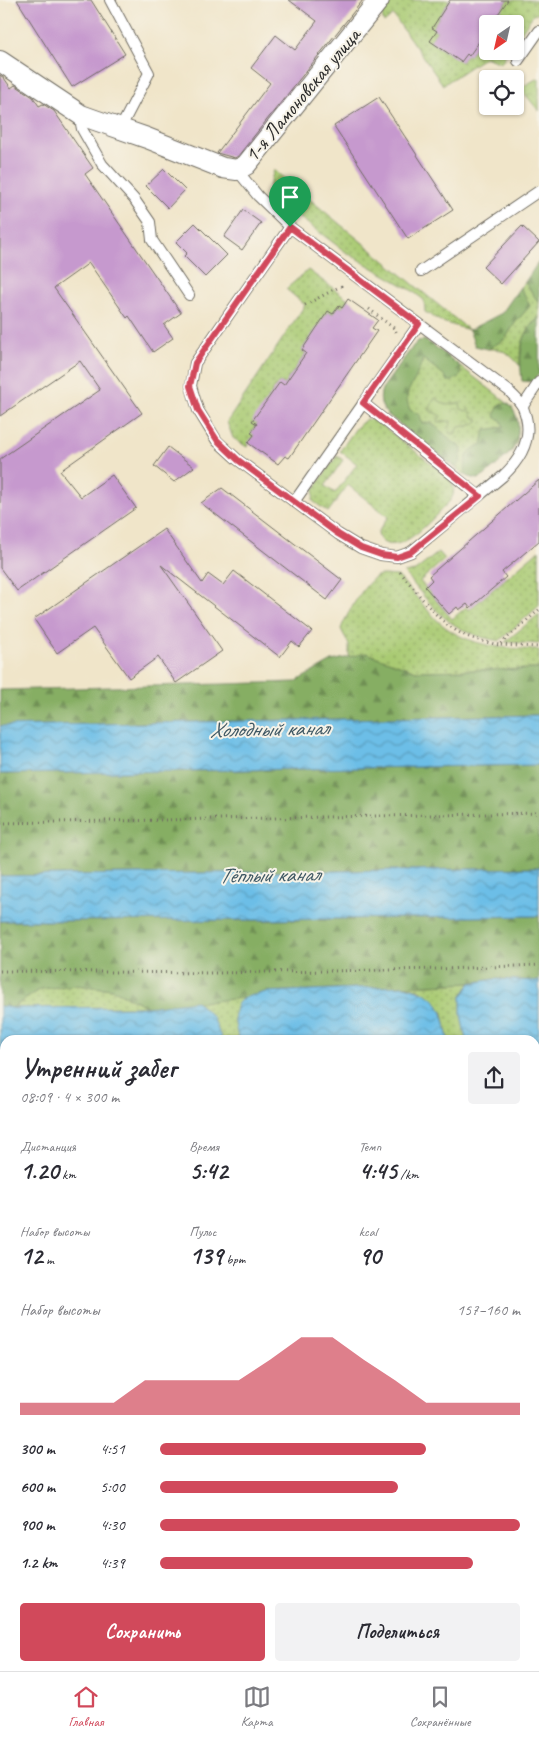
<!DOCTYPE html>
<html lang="ru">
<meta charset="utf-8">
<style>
:root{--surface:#fff;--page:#f2f2f3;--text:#2b2b33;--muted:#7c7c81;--line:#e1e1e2;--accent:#d1495b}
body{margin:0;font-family:Caveat,sans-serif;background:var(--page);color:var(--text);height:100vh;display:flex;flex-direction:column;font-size:19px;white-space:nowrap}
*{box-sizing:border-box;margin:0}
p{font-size:16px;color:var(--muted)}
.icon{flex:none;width:28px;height:28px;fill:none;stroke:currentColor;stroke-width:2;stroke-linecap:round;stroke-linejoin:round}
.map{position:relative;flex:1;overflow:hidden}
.details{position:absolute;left:0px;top:1035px;width:540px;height:636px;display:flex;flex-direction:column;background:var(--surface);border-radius:15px 15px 0 0;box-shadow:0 1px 4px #0004}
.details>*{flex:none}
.needle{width:32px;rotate:214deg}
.controls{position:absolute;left:479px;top:15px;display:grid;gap:10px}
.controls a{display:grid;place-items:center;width:45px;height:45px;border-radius:5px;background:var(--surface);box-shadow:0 1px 4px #0004;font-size:25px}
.pin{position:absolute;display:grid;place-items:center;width:42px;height:42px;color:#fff;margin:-51px -21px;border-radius:50% 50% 50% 0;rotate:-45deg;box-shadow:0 0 5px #0007}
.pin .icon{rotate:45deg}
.round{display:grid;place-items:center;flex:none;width:52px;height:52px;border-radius:5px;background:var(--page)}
.overview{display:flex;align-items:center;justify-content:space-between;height:85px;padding:0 20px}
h1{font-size:28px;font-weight:700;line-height:38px}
.metrics{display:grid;grid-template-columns:repeat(3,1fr);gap:8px;height:85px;padding:5px 20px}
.metrics div{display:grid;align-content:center}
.metrics b{font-size:25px;font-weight:700}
.metrics small{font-size:14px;font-weight:400}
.metrics p{font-size:14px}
.chart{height:140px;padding:10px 20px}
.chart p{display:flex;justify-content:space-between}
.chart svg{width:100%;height:90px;margin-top:5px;fill:var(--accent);opacity:.7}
.button{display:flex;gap:10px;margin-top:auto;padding:10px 20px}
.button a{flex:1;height:58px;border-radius:5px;background:var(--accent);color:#fff;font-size:20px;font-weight:700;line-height:58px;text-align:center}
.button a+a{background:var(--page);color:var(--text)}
ul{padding:0 20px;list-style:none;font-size:16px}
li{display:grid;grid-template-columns:80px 60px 1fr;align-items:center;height:38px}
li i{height:12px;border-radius:6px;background:var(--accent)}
.tabs{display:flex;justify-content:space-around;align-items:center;height:70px;border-top:1px solid var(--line);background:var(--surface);font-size:14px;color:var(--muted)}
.tabs a{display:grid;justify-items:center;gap:2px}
.tabs .selected{color:var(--accent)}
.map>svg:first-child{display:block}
.grass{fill:url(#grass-dots);stroke:#6a7a4e}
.forest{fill:url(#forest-firs);stroke:#586c48}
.park{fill:url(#park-crowns);stroke:#6a7a4e}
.water{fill:url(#water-waves);stroke:#4c7489}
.building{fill:#c699ce}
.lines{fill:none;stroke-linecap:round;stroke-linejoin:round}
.service-casing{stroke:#706c62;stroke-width:12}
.minor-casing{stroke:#706c62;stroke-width:22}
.path{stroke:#706c62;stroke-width:3;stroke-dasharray:1 4;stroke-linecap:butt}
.service{stroke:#fff;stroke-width:10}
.minor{stroke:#fff;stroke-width:20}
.route-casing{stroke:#fff;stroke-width:10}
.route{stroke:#d1495b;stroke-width:6}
.labels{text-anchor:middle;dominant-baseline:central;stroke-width:4;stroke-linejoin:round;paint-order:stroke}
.street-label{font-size:21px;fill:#2b2b2b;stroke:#f7f3e8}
.water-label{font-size:22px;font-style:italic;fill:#3e5763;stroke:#f7f3e8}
</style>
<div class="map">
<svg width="539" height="1671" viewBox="0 0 539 1671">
<defs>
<pattern id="grass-dots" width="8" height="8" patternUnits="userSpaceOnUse" patternTransform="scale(1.25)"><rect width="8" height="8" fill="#a9ca72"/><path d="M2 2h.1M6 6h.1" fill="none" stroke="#8aa45e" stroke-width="1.8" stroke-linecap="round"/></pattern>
<pattern id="forest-firs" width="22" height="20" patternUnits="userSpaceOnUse" patternTransform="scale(1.25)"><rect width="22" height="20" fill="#86ae64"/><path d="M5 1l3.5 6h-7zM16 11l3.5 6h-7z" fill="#6e8e53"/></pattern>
<pattern id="park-crowns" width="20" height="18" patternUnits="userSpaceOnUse" patternTransform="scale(1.25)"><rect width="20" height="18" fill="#a9ca72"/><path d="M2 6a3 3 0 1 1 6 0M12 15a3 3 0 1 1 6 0" fill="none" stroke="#8aa45e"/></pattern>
<pattern id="water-waves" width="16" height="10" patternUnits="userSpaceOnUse" patternTransform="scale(1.25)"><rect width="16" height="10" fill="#6cbee7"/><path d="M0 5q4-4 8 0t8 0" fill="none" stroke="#599bbb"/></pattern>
</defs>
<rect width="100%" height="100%" fill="#f7f3e8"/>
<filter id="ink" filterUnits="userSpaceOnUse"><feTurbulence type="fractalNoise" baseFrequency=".02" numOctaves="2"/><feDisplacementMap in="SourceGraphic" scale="10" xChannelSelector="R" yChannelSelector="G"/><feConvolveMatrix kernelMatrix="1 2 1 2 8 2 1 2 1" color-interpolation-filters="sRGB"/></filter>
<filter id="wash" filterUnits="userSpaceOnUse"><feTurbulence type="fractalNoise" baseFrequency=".0096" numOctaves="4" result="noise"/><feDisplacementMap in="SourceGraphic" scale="20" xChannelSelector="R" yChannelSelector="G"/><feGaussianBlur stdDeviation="1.12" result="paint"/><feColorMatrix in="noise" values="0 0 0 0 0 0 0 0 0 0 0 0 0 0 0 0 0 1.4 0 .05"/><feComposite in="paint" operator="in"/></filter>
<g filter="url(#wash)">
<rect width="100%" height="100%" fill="#f0e5c9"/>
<g class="grass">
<path d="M388,0h62l-18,28 5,3 -7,10 31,21 6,-8 2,2 14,-20 4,4 1,11h17l2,2 -6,10 -16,-6 -42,28 -50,-70 -9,8c-4,-10 -1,-15 4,-23z"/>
<path d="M505,0h31l3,13 -6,2 -15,22 -3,-1v-12h-18l-4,-3 14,-19z"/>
<path d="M274,170l195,160 -27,-8 -17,-10 -1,-12 -13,-10 -64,-37 -64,-48 -14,-18z"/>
<path d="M308,270l40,29 -6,9 -3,-2 -6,8 -5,-3 -8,12 5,3 -11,16 -5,-3 -7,11 4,3 -22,32 -5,-3 -8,11 5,4 -25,35 3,3 -7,12 -14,-9 -6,-16 78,-117 -19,-16z"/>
<path d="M525,282l14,21v15c-15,12 -20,30 -19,48 -9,-11 -16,-18 -32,-17l17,-10 10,-16 14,-17 -9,-19z"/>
<path d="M424,340l9,5 67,52 12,10 5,12 1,12 -1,12 -5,8 -28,25 -6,3 -12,-3 -79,-62c-7,-8 -8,-16 -5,-25l32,-44 4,-4z"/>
<path d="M366,419l9,1 5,4 66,51c8,9 11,17 3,27 -15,14 -40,47 -62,42 -6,-2 -9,-6 -9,-12l10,-15 -40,-32 -20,27 -15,-11 1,-12 23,-33 6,4 -18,26 10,7 22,-29 -17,-13 16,-23z"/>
<path d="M539,550v56l-40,35c-51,-9 -63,-31 -95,-68l11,-2 24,-19 6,7 -25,22 32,38 14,-12 3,3z"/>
<path d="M385,575l13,1c13,14 25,30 39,44 28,27 66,28 102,30v19l-123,2 -50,-17 -17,3v-12l-8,-16c4,-12 24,-47 36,-53 2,-1 5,-1 8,-1z"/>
<path d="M539,614v30l-34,-2z"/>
<path d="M471,983l-10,14v18l5,25h-18l-5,-27 -22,-23 -17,-4z"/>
<path d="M76,985l36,4 36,18 -136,1 29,-19z"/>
<path d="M244,998c-13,16 -10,23 -5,42h-17l-9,-23 -17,-16z"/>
<path d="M0,1203l5,28v67l-5,-22z"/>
<path d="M535,1246l4,8v71l-4,-12z"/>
<path d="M539,1484v151l-4,1v-151z"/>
<path d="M0,1570h5v96h353l-39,5h-319z"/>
</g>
<g class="forest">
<path d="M539,261v42l-14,-21z"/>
<path d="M520,287l10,19 -15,17 -10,16 -17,10 -13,-3 -6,-16 33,-17z"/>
<path d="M539,318v56l-7,8 -10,-1c-3,-23 -3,-47 17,-63z"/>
<path d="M424,340l9,5 27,21 1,9 -9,6h-5l-3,-6 -21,-16c-3,7 -5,14 -8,20 -7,12 -11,17 -5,31l10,5 2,8h10l21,19 9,6 -2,15 -5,4 -68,-53c-7,-8 -8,-16 -5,-25l32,-44 4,-4z"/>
<path d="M507,403c6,5 10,12 11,20 2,27 -16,37 -34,53l-6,3 -12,-3c-2,-16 0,-27 16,-31l3,-15 19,-3 -3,-7 -5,-2 -1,-5 5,-8z"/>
<path d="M366,653l50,18 123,-2v46l-539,11v-36l295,-8 37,-21z"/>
<path d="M539,765v103l-539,8v-102z"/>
<path d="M539,916v65l-44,-2 -24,4 -205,9 -22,6 -96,9 -36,-18 -36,-4 -35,4 -29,19 -12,-2v-85l262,-1z"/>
</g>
<g class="park">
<path d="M538,78l1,1v32l-19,-23z"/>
<path d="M435,398l11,7 14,-2 1,6 5,2 3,-2 4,8 6,3 -6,5 -14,2 -4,7 -6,-1 2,-12 -14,1 4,-6 -12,-6z"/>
</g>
<g class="water">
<path d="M539,715v50l-539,9v-48z"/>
<path d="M539,868v48l-277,4 -262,1v-45z"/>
<path d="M495,979l44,2v273l-4,-8v-206h-69l-5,-25v-18l10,-14z"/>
<path d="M404,986c36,9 38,20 44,54h-209c-4,-13 -10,-36 7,-43 6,-2 13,-3 20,-5z"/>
<path d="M196,1001l17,16 9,23h-217v191l-5,-28v-197l12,2 136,-1z"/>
<path d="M0,1276l5,22v271l-5,1z"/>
<path d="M535,1313l4,12v159l-4,1z"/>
<path d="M358,1666h124l4,5h-167z"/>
</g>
<g id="blocks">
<g class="building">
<path d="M17,0h74l34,54 -53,33z"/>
<path d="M289,0h74l-125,156 -3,2 -18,-5 53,-70 -19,-15 25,-33 19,15 22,-29z"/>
<path d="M450,0h58l-17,24h-3v5l-19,27 -2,-2 -6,8 -31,-21 7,-10 -5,-3z"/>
<path d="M0,75l4,3 7,10 4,-3 18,12 6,9 4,-2 11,7 39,57 -8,6 96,139 -17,12 9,13 -20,14 -24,-36 -2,2 -38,-55 -35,25 88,125 -82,58 21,26 31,-22 24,33 -119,83 -17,-23v-109l100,-69 -20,-29 -80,55z"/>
<path d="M379,97l74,113 -45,29 -74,-113z"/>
<path d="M164,169l21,21 -17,18 -22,-22z"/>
<path d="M243,210l18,13 -19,27 -18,-13z"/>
<path d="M195,223l32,32 -22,22 -21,-21 3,-3 -11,-11z"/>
<path d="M522,226l17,16 -38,42 -18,-17z"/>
<path d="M348,299l30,21 -6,8 5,3 -88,127 -4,-2 -7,8 -30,-21 6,-8 -3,-2 6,-9 -5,-3 28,-39 4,3 22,-32 -4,-3 26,-39 5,3 6,-8 3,2z"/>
<path d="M168,447l26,20 -20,15 -20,-16z"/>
<path d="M539,480v61l-37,31 4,5 -36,31 -3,-4 -8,6 -2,-3 -8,7 -24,-27 7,-7 -3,-4z"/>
<path d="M222,488l120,92 -15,20 -126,-97z"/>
<path d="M164,529l38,54 6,-9 15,11 11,-14 78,60 -13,16 -7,-6 -12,16 -119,-92 61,86 -46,32 -18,-26 -29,21 -36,-50 -36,25 -23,-34z"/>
</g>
</g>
</g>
<g filter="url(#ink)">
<use href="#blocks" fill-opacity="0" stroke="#706c62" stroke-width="1"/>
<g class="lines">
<g class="service-casing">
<g id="service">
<path d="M110,0l39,73 -29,56"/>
<path d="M518,61l21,-30"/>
<path d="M81,115l-1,4 2,10 20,35 32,35 16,23 2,18 37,55"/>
<path d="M237,170l21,26 32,31 219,164c4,5 10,9 13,15 2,3 3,8 4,11 6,24 -6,43 -23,59l-92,76 -14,5 -16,-2 -20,-7 -23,-14 -100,-74 -21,-19 -19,-31 -7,-24 4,-23 95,-136"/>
<path d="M421,271l118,-80"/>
<path d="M363,403l116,93"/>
<path d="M523,406l16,-24"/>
<path d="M294,502l125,-178"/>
</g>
</g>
<g class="minor-casing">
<path id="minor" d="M0,61l81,54 14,5 52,18 76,30 14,2 9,-5 133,-165"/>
</g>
<g class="path">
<path d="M305,305l36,-19 -2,-1"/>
<path d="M369,309l26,20 1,3"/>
<path d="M400,572c16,18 31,41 51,55 14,11 31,14 48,18"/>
<path d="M539,610l-40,35 40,2"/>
<path d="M0,823l539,-10"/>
<path d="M0,971l215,2 226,-4 98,-4"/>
<path d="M535,1500h4"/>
<path d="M0,1581l5,-1"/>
<path d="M535,1620l4,-1"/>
<path d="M501,1666l1,5"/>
<path d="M235,1671l27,-5"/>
</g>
<use href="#service" class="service"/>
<use href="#minor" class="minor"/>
</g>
</g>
<g class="lines" filter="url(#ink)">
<g class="route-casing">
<path id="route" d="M290,227l129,97 -56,79 117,93 -69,56 -14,5 -16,-2 -20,-7 -23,-14 -100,-74 -21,-20 -19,-30 -8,-24 5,-23z"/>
</g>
<use href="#route" class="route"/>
</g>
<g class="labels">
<g class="street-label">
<text transform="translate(302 95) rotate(-50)">1-я Ламоновская улица</text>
</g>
<g class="water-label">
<text transform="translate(269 729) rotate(-1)">Холодный канал</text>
<text transform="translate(269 875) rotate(-1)">Тёплый канал</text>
</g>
</g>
</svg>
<div class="controls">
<a><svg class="needle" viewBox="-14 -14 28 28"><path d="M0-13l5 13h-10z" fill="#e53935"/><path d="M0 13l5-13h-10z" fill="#7c7c81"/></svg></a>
<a><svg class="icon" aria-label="locate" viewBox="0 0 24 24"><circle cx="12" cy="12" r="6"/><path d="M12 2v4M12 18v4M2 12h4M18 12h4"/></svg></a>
</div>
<div class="pin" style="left:290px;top:227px;background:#1e9e55"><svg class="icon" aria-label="arrive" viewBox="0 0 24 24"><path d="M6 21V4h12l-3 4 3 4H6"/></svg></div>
<section class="details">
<div class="overview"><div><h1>Утренний забег</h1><p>08:09 · 4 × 300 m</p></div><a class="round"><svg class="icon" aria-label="share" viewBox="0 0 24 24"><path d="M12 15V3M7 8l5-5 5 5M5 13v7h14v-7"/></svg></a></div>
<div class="metrics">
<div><p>Дистанция</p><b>1.20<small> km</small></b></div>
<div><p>Время</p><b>5:42</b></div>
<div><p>Темп</p><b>4:45<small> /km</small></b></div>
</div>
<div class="metrics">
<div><p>Набор высоты</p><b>12<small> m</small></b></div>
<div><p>Пульс</p><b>139<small> bpm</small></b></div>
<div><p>kcal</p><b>90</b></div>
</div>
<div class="chart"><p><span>Набор высоты</span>157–160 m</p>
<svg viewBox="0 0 160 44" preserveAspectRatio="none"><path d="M0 44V38L10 38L20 38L30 38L40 27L50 27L60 27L70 27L80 17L90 6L100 6L110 17L120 27L130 38L140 38L150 38L160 38V44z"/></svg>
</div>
<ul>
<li><b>300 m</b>4:51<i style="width:74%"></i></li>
<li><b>600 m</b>5:00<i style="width:66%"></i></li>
<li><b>900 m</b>4:30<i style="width:100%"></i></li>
<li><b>1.2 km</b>4:39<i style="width:87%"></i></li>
</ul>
<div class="button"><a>Сохранить</a><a>Поделиться</a></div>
</section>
</div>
<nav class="tabs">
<a class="selected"><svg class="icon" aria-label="home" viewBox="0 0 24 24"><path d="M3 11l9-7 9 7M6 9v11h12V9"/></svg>Главная</a>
<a><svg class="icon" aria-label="map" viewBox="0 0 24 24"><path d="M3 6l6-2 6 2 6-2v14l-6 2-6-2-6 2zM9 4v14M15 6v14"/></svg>Карта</a>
<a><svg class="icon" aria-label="saved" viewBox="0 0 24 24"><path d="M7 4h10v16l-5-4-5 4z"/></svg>Сохранённые</a>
</nav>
